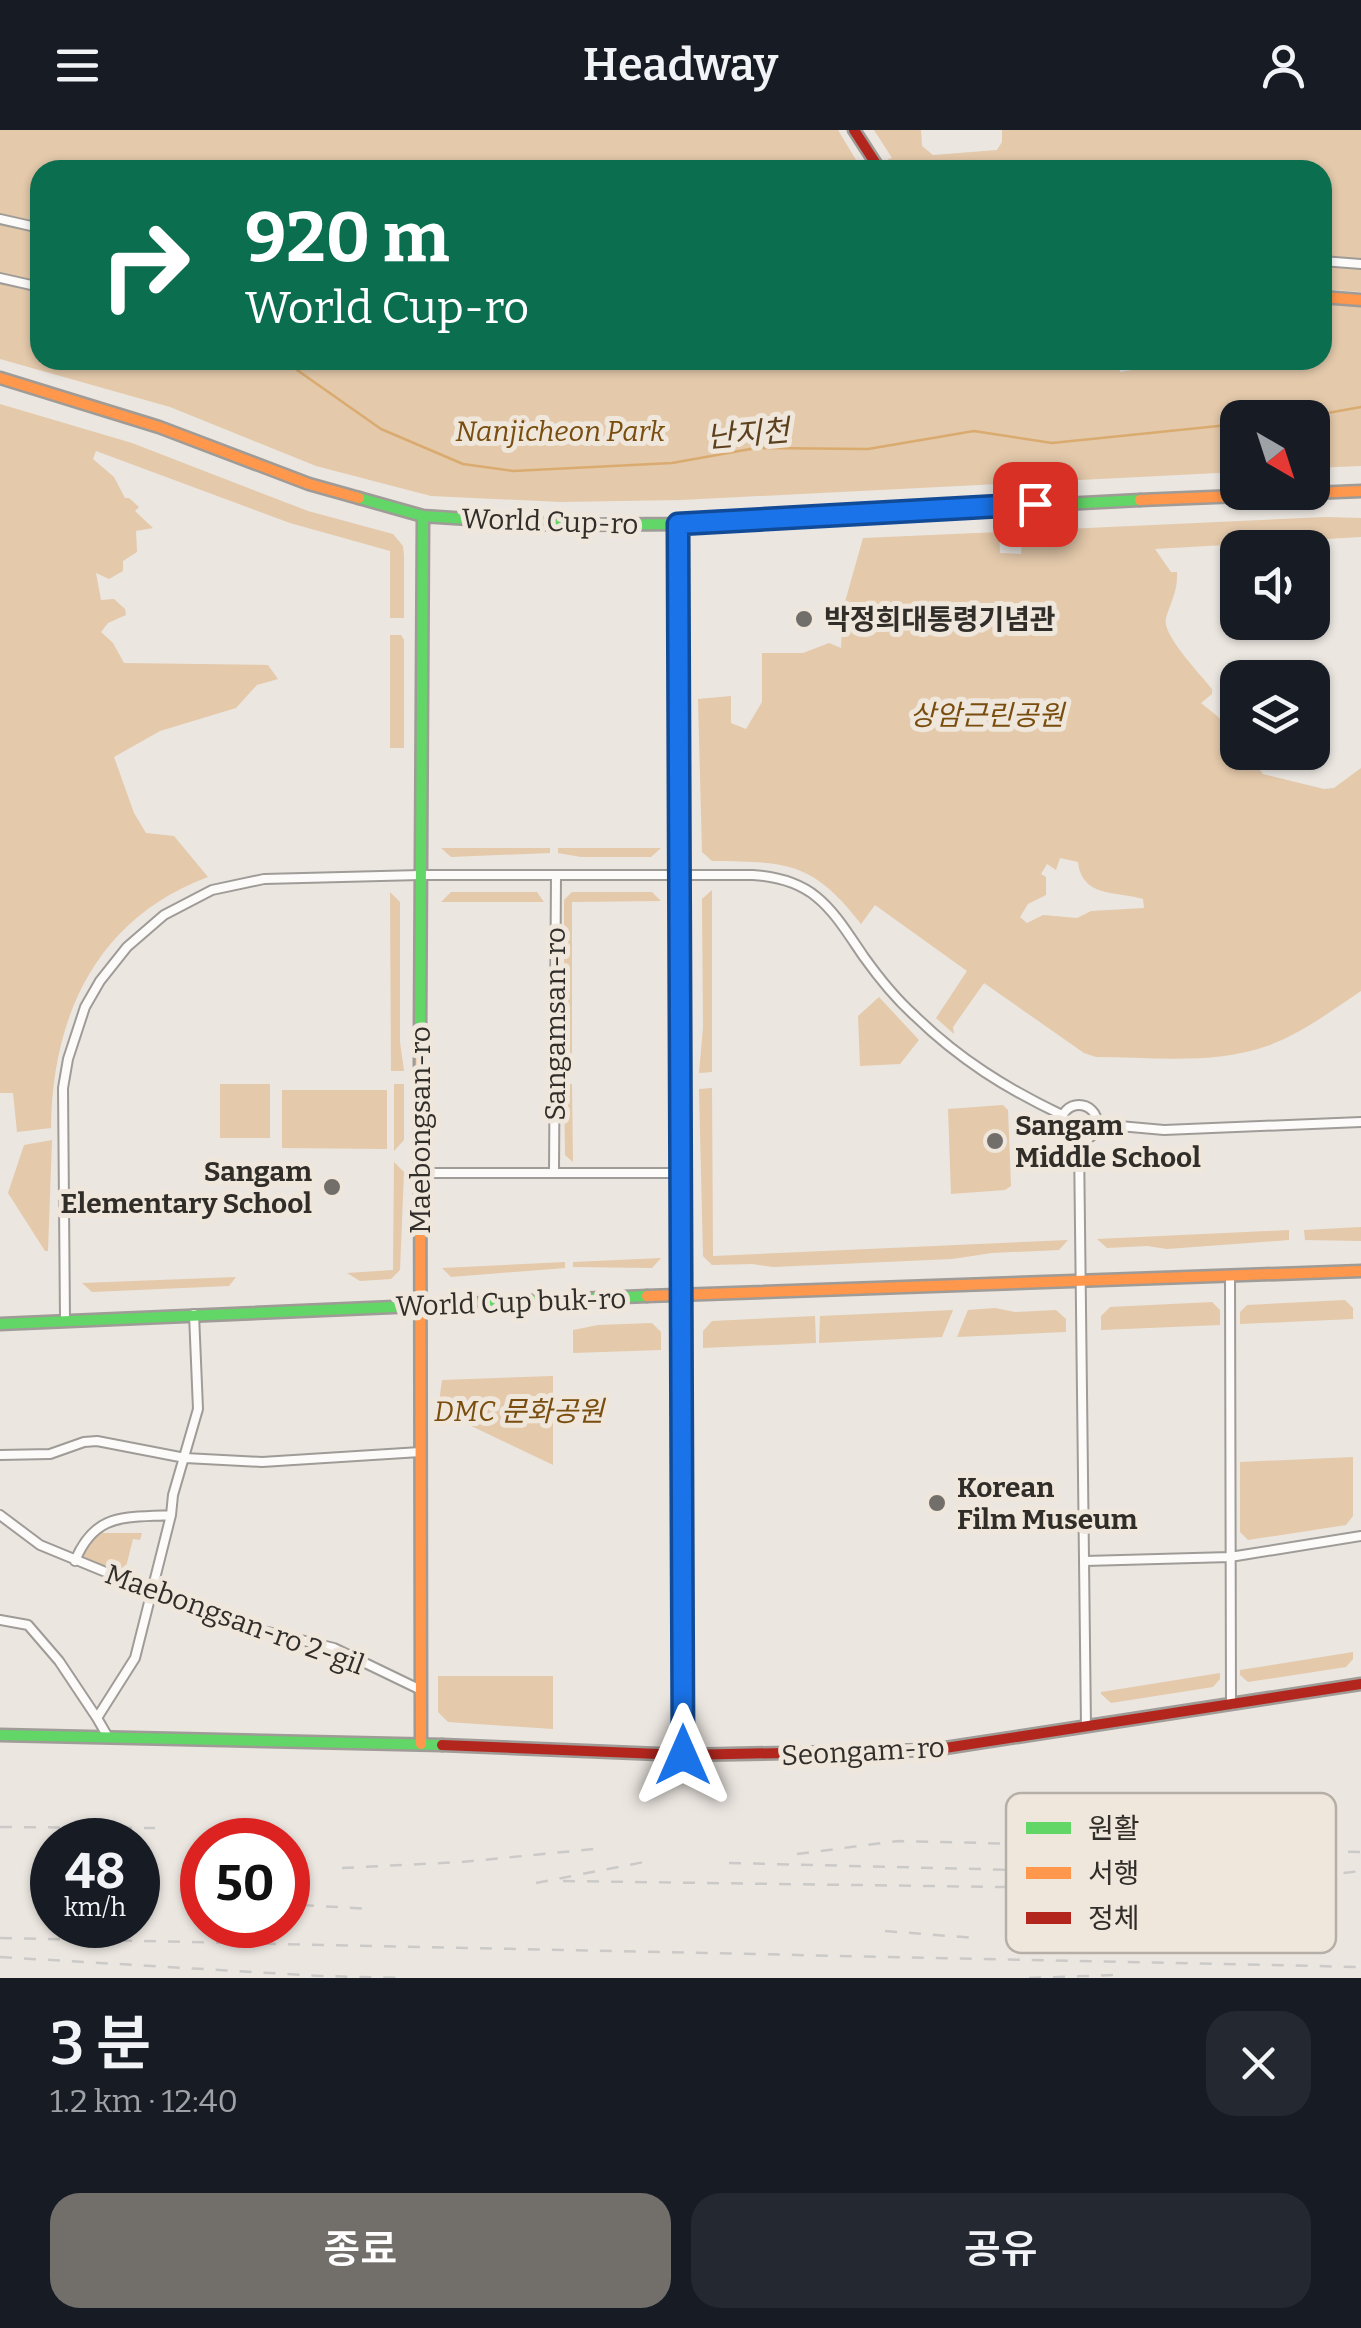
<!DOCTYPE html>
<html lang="ko">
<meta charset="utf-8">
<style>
:root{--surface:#171b24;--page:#242831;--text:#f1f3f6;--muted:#9ea1a6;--accent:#726e6a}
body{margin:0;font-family:Bitter,"Noto Sans KR",serif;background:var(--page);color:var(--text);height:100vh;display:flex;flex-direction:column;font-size:38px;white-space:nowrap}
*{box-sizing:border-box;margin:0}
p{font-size:32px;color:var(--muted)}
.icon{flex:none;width:55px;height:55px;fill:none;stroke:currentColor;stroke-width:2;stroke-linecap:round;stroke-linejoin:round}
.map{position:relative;height:1848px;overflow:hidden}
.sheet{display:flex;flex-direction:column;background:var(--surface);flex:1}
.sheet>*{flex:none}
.hud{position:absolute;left:30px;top:30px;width:1302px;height:210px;border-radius:30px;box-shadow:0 2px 8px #0004;background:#0b6e4f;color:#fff;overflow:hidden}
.needle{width:65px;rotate:141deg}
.fabs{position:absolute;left:1220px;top:270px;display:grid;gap:20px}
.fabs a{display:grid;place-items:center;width:110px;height:110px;border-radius:20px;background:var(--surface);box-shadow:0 2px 8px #0004;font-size:50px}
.speed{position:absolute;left:30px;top:1688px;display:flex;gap:20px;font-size:50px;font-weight:700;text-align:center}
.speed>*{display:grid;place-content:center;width:130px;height:130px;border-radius:50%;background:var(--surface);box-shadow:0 2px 8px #0004;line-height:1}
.speed small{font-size:25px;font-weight:400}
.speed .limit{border:15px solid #d22;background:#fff;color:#111}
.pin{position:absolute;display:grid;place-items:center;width:85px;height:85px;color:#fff;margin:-42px;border-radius:20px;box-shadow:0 5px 15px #0006}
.me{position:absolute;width:110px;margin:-55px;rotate:0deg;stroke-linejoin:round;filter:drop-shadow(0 0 8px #0008)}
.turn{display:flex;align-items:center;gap:35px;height:210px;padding:0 50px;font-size:45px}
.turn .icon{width:130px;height:130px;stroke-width:2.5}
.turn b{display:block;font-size:70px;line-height:85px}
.round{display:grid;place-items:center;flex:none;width:105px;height:105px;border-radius:30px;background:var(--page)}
.head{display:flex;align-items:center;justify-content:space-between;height:170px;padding:0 50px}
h1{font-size:60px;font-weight:600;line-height:75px}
.action{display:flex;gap:20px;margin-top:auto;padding:20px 50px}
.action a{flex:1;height:115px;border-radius:30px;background:var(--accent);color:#fff;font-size:40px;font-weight:600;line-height:115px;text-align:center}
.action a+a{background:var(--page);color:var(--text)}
header{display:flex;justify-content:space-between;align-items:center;height:130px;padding:0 50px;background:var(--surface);font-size:45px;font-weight:600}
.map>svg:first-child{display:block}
</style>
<header><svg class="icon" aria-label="menu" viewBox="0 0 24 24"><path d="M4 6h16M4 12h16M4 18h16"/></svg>Headway<svg class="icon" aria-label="person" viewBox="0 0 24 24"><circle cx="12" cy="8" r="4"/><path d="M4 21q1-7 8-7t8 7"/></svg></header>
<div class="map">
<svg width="1361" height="1848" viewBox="0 0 1361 1848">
<rect width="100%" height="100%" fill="#ebe6e0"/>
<path fill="#e4c9ab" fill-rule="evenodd" d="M0,0H838L862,40H40V230H1118L1120,242L1191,230H1322L1323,171L1361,175V336L1313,338L1312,288H1238L1237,342L681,370L561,372L431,366L316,336L170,277L0,229Z
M874,0H921L922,16L933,25L997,20L1002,12V0H1361V162L1323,159L1322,40H895L888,29L892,28Z
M0,274L132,313L308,381L393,404L403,416L404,426V488H390V421L290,393L96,321L93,329L114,347L125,368H129L139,377L135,381L153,398L136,401L137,422L123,431V441L109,449L96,443L101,470L114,469L125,479L126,485L108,493L101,502L113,513L124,533L268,535L278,549L257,555L236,578L160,601L114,627L134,683L146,703L174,706L208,747C97,788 52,886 51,998L17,1002L13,963H0Z
M1325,387L1361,388V407L1155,419L1171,442H1177C1178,461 1171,471 1166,488C1161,504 1201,545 1212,559V564L1201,573C1217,586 1238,600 1238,622L1246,623L1263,644L1324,659L1334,658L1361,638V861C1331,881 1301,904 1267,916C1214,935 1152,927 1096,927L1084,923L984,853L953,897L954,904L936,888L967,841L875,775L861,794C812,731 787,732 712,731L702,722L698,569L731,566V593L746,599L762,572V523H803L829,513L841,518L843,479L863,408L999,402L1000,423L1021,424L1023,401ZM1060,728L1078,732C1082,768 1117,761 1143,769L1144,778L1091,781L1077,788L1043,785L1027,793L1020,787L1028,774L1046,765V747L1041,744L1047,734L1056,740Z
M390,505H401L404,510V618H390Z
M441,718H550V723L451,727Z
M558,718H661L651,727H581L558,723Z
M712,760V942L699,943L703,898L702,769Z
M390,762L400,772V912L404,941H391Z
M451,762H537L544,772H441Z
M572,762H652L661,771L572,772V941H564V770Z
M879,867L919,910L900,934L860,936L858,886Z
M220,954H270V1008H220Z
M394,954H404V1010L394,1021Z
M564,954H572L573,1032L565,1025Z
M712,958L713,1126L1068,1110L1059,1120L992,1123L952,1129L773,1137L752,1134L712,1135L703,1126L699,959Z
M282,960H387V1019L282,1018Z
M1003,975L1008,980L1011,1056L1005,1060L951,1064L948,979Z
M52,1010L48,1121H45L8,1063L24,1015Z
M394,1032L404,1042L400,1140L391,1149L360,1151L347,1143L393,1140Z
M1361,1097V1111L1305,1110L1304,1100Z
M1289,1100V1110L1167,1119L1147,1116L1107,1118L1097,1109Z
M661,1128L652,1138L573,1137V1132Z
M565,1132V1138L451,1147L442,1138Z
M236,1147L229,1156L92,1162L82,1153Z
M1345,1170L1353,1178V1189L1240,1194V1182L1247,1175Z
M1212,1172L1220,1180V1195L1101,1200V1186L1110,1177Z
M995,1178L1015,1182L1056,1180L1066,1189V1202L957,1207L968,1180Z
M953,1180L942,1207L819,1213L820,1186Z
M815,1186L816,1213L703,1218V1201L712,1191Z
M652,1193L661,1202V1220L573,1223V1200L598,1195Z
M553,1246V1335L438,1280L442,1250Z
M1353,1327V1386L1346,1395L1248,1410L1240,1402V1332Z
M100,1400L104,1403H142L140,1410L133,1409L124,1445L82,1429L85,1413Z
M1353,1522V1529L1346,1537L1248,1552L1240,1545V1540Z
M1220,1543V1549L1213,1557L1111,1573L1101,1564V1562Z
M438,1546H553V1599L448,1592L438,1582Z"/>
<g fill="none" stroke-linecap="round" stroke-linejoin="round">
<path stroke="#daab6f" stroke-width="2.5" d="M297,240L381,299L463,334L513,341L672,333L756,318L868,319L974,301L1052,313L1238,294
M1300,288L1361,277"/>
<defs>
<path id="street" d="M0,89L40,98
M1322,131L1361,134
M0,148L40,157
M1061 993a18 18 0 1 1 36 0a18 18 0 1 1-36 0Z
M1097,994L1164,1000L1361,992
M1079,1012L1086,1597
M554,1042L556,745
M419,1043H680
M1230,1146L1231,1575
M65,1191L63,958L68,929L85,877L100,851L127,817L164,785L212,760L264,749L420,745H753C816,749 832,780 864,827C879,848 896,869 915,886C959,929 1007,959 1062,985
M0,1325L50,1324L84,1312L97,1311L185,1328L262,1332L420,1322
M0,1385L40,1415L142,1457L151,1465L235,1494L334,1518L421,1560
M75,1431C95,1382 125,1388 171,1385
M1085,1431L1230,1427L1361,1406
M0,1490L28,1495L59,1531L97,1588
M108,1607L97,1588L135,1528L171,1385L173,1365L198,1279L194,1184"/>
<path id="fast" d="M359,368L423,386L559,395L678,394L1140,370
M420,904L423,386
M0,1194L647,1166
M0,1605L442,1615"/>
<path id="slow" d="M1322,167L1361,170
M0,248L159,297L309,354L359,368
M1140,370L1361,361
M678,394L680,978
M420,904L421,1614
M647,1166L1361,1141"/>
<path id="jam" d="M854,0L880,40
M680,978L683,1625
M442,1615L683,1625L932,1620L1361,1554"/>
</defs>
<use href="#street" stroke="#9f9b97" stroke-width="12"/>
<use href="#fast" stroke="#9f9b97" stroke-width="15"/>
<use href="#slow" stroke="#9f9b97" stroke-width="15"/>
<use href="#jam" stroke="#9f9b97" stroke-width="15"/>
<use href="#street" stroke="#fcfbfa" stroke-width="8"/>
<use href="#fast" stroke="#63d668" stroke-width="10"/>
<use href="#slow" stroke="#ff974d" stroke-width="10"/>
<use href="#jam" stroke="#b3261e" stroke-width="10"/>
<path stroke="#cbcac8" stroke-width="2.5" stroke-dasharray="12 12" stroke-linecap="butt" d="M0,1697L155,1698
M797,1724L898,1711L1361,1722
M1248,1732L1322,1738
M729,1733L1266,1746
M342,1738L462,1732L604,1718
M563,1751L1291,1761
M1272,1751L1361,1741
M536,1753L644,1732
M302,1775L371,1779
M885,1801L975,1808
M0,1808L1361,1837
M0,1827L320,1846L403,1848
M1029,1848L1114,1845"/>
</g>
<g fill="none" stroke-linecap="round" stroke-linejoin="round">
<defs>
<path id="route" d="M683,1625L678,394L1035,374"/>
</defs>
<use href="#route" stroke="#114b97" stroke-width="25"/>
<use href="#route" stroke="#1a73e8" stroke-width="18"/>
</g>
<g fill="#726e6a" stroke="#efe6dc" stroke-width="4">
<circle cx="804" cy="489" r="10"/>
<circle cx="995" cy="1011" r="10"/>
<circle cx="332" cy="1057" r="10"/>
<circle cx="937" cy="1373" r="10"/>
</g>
<g text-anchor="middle" stroke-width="10" stroke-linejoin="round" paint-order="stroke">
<g font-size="28" font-style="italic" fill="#794d0e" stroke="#efe6dc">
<text x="560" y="311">Nanjicheon Park</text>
<text x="987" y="595">상암근린공원</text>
<text x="519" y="1291">DMC 문화공원</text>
</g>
<g font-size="28" fill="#312e2a" stroke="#efe6dc">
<text transform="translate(550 391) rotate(2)" y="10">World Cup-ro</text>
<text transform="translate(555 894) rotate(-90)" y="10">Sangamsan-ro</text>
<text transform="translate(420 1000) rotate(-90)" y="10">Maebongsan-ro</text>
<text transform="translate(511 1172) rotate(-2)" y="10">World Cup buk-ro</text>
<text transform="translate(235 1489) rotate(20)" y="10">Maebongsan-ro 2-gil</text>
<text transform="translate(863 1621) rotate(-3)" y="10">Seongam-ro</text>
</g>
<g font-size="28" font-weight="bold" fill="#312e2a" stroke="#efe6dc" text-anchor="start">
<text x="824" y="499">박정희대통령기념관</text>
<text x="1015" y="1005">Sangam<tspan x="1015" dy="32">Middle School</tspan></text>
<text x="312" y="1051" text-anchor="end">Sangam<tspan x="312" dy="32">Elementary School</tspan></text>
<text x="957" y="1367">Korean<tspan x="957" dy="32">Film Museum</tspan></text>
</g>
<g font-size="30" font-style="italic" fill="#5c401e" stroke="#efe6dc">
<text transform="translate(748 304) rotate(-5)" y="10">난지천</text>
</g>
</g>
<rect x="1006" y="1663" width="330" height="160" rx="15" fill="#efe6dc" stroke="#b6afa7" stroke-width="2.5"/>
<rect x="1026" y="1692" width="45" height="12" fill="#63d668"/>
<rect x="1026" y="1737" width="45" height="12" fill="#ff974d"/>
<rect x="1026" y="1782" width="45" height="12" fill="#b3261e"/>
<g font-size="28" fill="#312e2a">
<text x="1088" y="1708">원활</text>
<text x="1088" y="1753">서행</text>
<text x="1088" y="1798">정체</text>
</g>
</svg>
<div class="fabs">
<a><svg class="needle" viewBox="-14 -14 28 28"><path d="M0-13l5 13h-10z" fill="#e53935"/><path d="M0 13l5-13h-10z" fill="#9ea1a6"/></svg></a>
<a><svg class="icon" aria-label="sound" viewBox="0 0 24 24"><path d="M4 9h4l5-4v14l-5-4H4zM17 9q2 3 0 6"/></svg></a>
<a><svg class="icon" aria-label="layers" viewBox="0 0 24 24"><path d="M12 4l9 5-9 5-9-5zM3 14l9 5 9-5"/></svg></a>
</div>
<div class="speed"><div>48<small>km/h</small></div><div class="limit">50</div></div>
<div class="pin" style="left:1035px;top:374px;background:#d93025"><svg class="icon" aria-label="arrive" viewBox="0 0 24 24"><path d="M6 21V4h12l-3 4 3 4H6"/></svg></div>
<svg class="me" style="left:683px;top:1625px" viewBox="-20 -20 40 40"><path d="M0-17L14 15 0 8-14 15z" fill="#1a73e8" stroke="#fff" stroke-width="4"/></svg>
<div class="hud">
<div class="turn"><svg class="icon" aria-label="right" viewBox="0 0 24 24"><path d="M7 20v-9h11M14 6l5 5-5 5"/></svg><div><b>920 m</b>World Cup-ro</div></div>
</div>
</div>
<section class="sheet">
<div class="head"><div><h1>3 분</h1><p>1.2 km · 12:40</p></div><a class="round"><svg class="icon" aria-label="close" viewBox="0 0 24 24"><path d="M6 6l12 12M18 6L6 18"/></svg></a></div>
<div class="action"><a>종료</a><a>공유</a></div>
</section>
